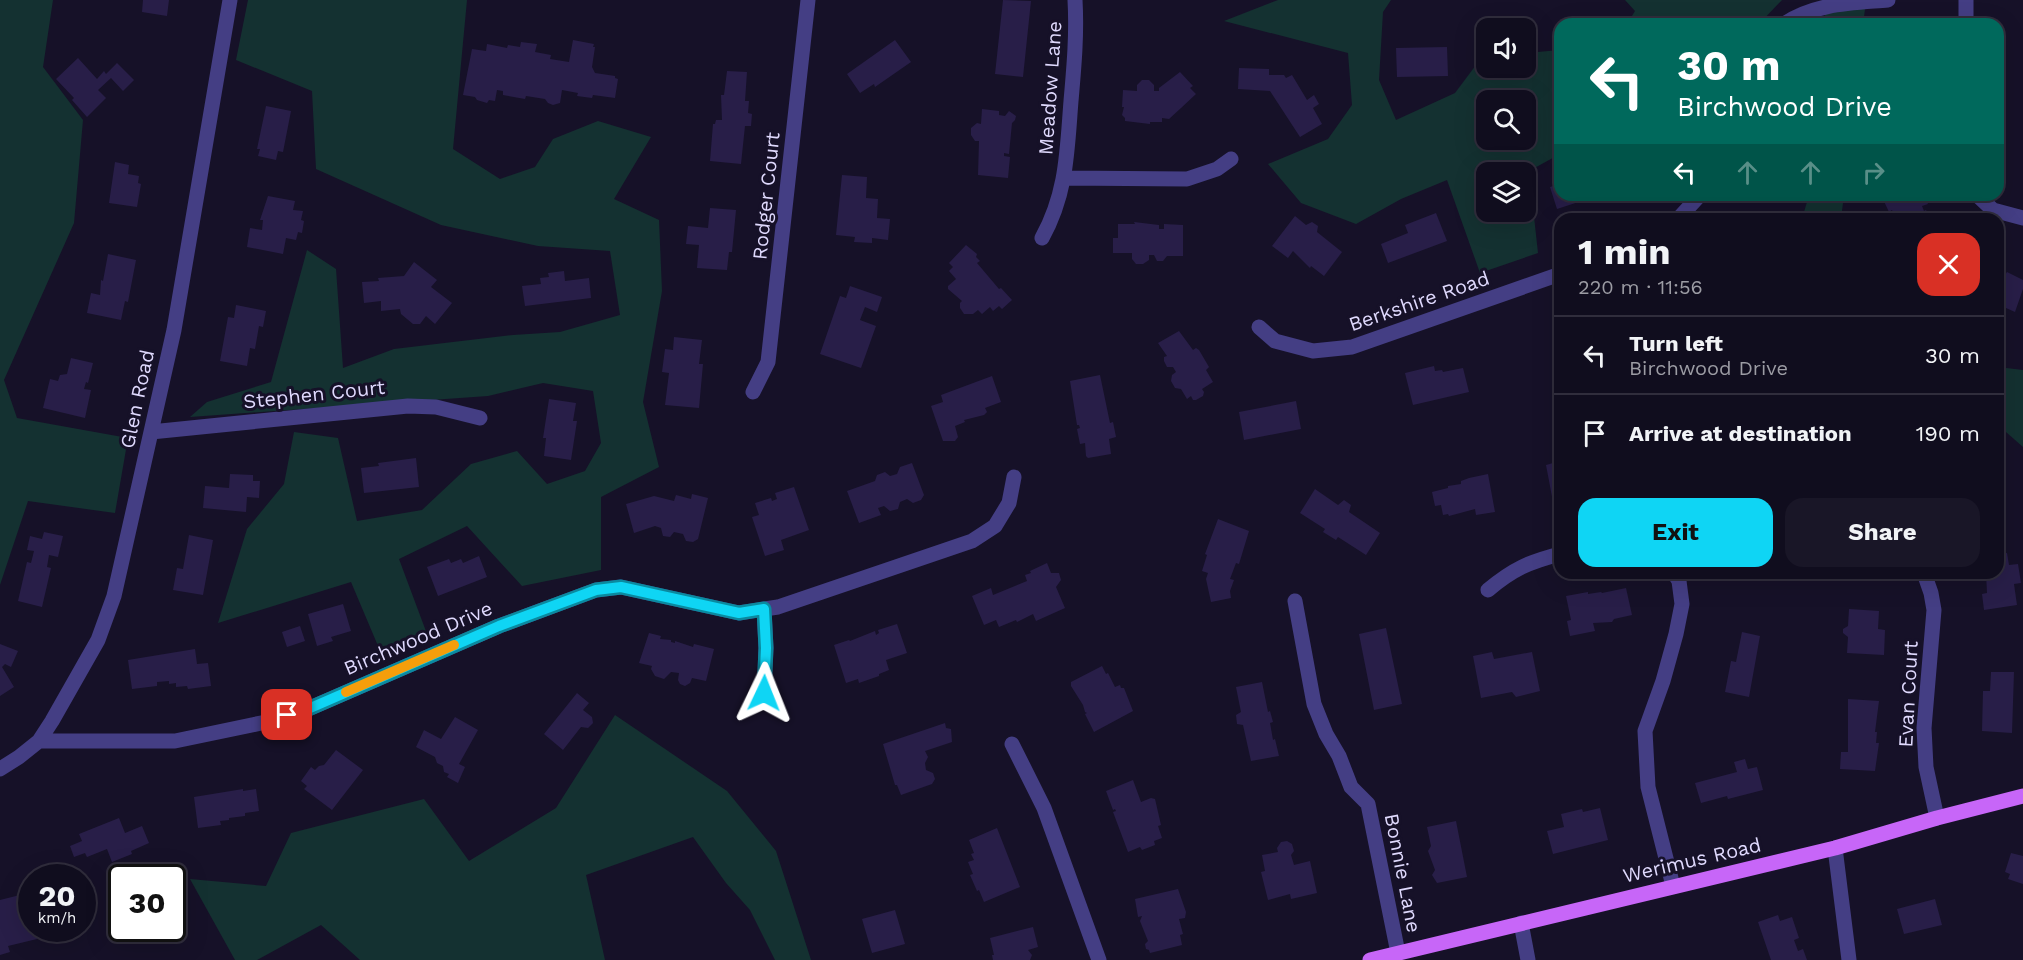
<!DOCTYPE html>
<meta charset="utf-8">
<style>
:root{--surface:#100d1e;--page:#191627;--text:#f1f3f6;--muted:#9c9ca4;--line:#302d3c;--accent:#0fd5f4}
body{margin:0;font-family:"Work Sans",sans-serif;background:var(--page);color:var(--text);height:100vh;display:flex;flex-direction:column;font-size:22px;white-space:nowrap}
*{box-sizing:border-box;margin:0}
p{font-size:20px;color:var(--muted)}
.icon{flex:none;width:33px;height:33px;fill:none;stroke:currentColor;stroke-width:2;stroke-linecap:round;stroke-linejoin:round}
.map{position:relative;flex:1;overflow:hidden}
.panel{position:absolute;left:1554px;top:213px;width:450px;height:366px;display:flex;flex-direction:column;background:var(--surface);border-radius:18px;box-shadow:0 6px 24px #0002,0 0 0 2px var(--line)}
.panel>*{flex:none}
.guide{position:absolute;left:1554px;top:18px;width:450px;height:183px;border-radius:18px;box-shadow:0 6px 24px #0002,0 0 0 2px var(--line);background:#00695c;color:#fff;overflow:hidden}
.controls{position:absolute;left:1476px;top:18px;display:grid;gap:12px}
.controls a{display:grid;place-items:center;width:60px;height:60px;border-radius:12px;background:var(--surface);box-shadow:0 6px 24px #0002,0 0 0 2px var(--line);font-size:30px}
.speed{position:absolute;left:18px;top:864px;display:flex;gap:12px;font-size:30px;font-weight:700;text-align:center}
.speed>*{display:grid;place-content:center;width:78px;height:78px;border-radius:50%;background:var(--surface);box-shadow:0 6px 24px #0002,0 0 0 2px var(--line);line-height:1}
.speed small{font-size:15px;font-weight:400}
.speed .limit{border:3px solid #111;border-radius:9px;background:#fff;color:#111}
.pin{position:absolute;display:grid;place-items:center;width:51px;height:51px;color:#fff;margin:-26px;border-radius:12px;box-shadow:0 3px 9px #0006}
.me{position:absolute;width:66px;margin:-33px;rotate:2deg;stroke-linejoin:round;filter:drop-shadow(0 0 4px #0008)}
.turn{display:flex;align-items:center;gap:21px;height:126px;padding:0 24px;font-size:27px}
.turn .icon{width:78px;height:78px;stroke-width:2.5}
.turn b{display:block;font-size:42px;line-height:51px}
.lanes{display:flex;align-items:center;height:57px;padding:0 24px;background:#0003;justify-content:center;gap:30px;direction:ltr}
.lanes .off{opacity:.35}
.round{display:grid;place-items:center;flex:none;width:63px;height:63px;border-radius:18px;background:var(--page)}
.summary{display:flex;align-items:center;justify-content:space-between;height:102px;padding:0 24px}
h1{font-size:36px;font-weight:700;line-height:45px}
.cta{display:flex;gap:12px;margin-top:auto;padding:12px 24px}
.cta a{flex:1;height:69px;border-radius:18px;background:var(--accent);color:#111;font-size:24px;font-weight:700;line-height:69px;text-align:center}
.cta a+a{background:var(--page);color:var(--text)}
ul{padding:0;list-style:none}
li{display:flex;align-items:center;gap:18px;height:78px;padding:0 24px;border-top:2px solid var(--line)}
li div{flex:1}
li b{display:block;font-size:22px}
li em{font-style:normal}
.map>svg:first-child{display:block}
</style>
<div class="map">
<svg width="2023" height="960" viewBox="0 0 2023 960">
<rect width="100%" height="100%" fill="#161128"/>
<path fill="#143131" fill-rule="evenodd" d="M0,0H53L43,67L83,120L74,223L4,380L17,418L128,438L115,513L28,501L0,585Z
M248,0H467L453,149L500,179L535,167L553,139L598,121L651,137L614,199L659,220L662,291L643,402L659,467L601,497V570L522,586L467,526L399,559L427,634L381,653L351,582L218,623L247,529L284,484L294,432L338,438L357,521L422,510L471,464L517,451L547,484L585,471L601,443L593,391L543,383L488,396L190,417L207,402L271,382L307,250L336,269L343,368L394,349L513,335L560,332L620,315L610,251L538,246L441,225L316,169L312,91L236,60Z
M1278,0H1391L1383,12L1379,80L1396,120L1455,93L1482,57H1486V68H1526V53L1560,50V154L1529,171L1538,253L1480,273L1447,180L1401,199L1356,224L1301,203L1268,164L1328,139L1352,105L1348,53L1224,21ZM1526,100V140H1486V100ZM1526,172V212H1486V172Z
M1625,0H1782L1759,24H1627L1635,11Z
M1866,2L1863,24H1825V7Z
M1809,195H1844L1841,219H1802Z
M1998,367L2023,370V447L1998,425Z
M615,715L727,791L776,851L811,960H775L750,910L726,883L693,837L586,875L605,960H360L321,925L257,960H235L190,879L266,886L291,833L424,799L469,861L556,808Z"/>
<path fill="#281e48" d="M143,0H169L167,16L142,12Z
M1003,0L1031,1L1023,77L995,74Z
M573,40L594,44L593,47H595L592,67L595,73L615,76V78L618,79L615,98L593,95L592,98L577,96L578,93L562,90L560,103L553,105L548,103L545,99L526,96L525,99L503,95V91L497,90L495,101L489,100L487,103L477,100L475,97L463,95L472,49L486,51L487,44L507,48L508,45L520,47L521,42L537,44L535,52L551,55L550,59L569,62Z
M895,40L911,62L875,87L874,84L860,93L847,74Z
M1447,47L1448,76L1397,77L1396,48Z
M78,58L97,79L104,71L106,74L117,63L134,80L123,91L111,78L98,90L106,98L87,117L72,100L74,98L56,79Z
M1239,68L1269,69V75H1284L1286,78L1292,75L1307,100L1314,95L1319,104L1313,108L1322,124L1300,137L1270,91L1238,89Z
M727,71L747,72L745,101H749L748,113L752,114L751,126H745L741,164L710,161L713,124H715L716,120H722L721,95H724Z
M1180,72L1193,86L1190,88L1196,94L1181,108L1169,119L1162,118V122H1150V124L1125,121V118L1122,115L1124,107H1122L1123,90L1137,91V85L1142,80H1149L1154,85V91H1159V88Z
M266,106L291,111L283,152L278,151L276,160L258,156L260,149H257Z
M982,109L999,111V115L1005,116L1009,111L1016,116L1015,120L1012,123L1009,154L1004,153V156L1010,157L1008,178L978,175L979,141H975L971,135V128L977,123L981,124Z
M115,162L129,165L128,174L139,176L138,183L141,184L137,207L109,203Z
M842,175L867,177L866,198L878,199L877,218L890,219L888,240L872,238V243L854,242L855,237L836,235Z
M1560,184V195H1600L1557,209L1550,187Z
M1881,195H1924L1928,204L1922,206L1924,211L1926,210L1931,219H1896L1892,210L1889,212Z
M268,196L295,201L293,210L303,211L301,220L304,221L302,233L298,232L296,240L286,238L283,254L247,247L250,228L262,230L263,220H260Z
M710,208L736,210L732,252H729L727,270L697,268L699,245L686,244L688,226L708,228Z
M1436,213L1447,241L1388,263L1381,244L1408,233L1405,225Z
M1295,216L1306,225L1312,222L1318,226L1317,232L1342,252L1324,276L1311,266L1310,268L1293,251L1288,258L1272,246Z
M1134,222L1159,225V229H1164V224L1183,225V256H1167L1163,261H1157L1154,255H1149V260L1143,264H1136L1132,259V253H1113V238H1118V224H1135Z
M966,245L977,254L976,257L980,261L977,263L999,289L1001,288L1012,300L1002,309L999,306L993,311L990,307L982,314L978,310L973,314H964L960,308V303L962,301L948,289V286L956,279L949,271L953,267L949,263Z
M108,254L136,260L128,302L125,301L121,320L87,313L91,293L100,295L101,280L103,281Z
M414,262L437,280L431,287L452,303L435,324L426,316L420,324H413L401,314L400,309L381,311V301L364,303L362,282L379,281L378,278L404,276Z
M564,271L565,281L589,278L591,298L525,306L522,286L541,284L540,278L549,277L548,273Z
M1998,272L2005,275L2007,272L2023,280V289L2015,312L2006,308L2005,312L1998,310Z
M850,286L882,297L877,312L865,307L860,320L876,326L861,368L820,354L840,296L846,298Z
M236,305L266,311L263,327L259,326L255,349L250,348L247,366L220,361L228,317L234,318Z
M1179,331L1193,350L1196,348L1199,350L1209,367L1206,370L1213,382L1202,389L1204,392L1203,396L1196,400H1193L1191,396L1187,399L1181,389L1175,388L1171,381L1172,375L1176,372L1173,367H1167L1164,361V357L1167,356L1158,343Z
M674,337L702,340L699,364H703L699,408L665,405L669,373L662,372L665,349L673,350Z
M71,358L93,363L88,383L86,382L84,389L91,390L85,418L43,408L50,379L58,381L60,375L67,374Z
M1434,366L1435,371L1442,370L1443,372L1463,368L1469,392L1413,405L1405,373Z
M1100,375L1110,423L1113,422L1116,437L1109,439L1111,454L1088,458L1086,456L1085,443L1080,444L1077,429L1080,428L1079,425H1077L1070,381Z
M992,376L1001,402L985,408L987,412L984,415L964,420L965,422L955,426L958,437L955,441H943L931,406L943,402L941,395Z
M549,399L576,403L573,421H577L571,460L544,456L546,438H543Z
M1296,401L1301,429L1244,440L1239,412Z
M416,458L419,487L364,493L361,468L379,466L378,463Z
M1560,461V501L1553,502L1546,465Z
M912,463L924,495L921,500L913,503L907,499L900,502L898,509L890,511L884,506L878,508L881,515L859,523L847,491L875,481L877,475L885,472L890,476L897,474L900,467Z
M230,474L253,475V481H260L259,498L247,497L246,512L203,508L205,486L229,488Z
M1488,474L1495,512L1476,515L1475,509L1449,516L1448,514L1443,515L1441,505L1435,506L1432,492L1448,488V486L1461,484V481L1469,478Z
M794,487L809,530L781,540L784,550L765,556L752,517L759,515L755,503L771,498L772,501L777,499L775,493Z
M1315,489L1338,505L1344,500L1351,505L1349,512L1380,533L1366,555L1338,537L1336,540L1323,532L1325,529L1300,513Z
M692,494L708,498L698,539L693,542L686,541L683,534L674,532L670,537L663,536L661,528L655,526L634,533L626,504L654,496L674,501L676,495L691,499Z
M1218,519L1249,531L1239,564L1236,563L1230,579L1234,580L1230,591L1231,598L1211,602L1206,579L1208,573L1202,571L1207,555L1205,554Z
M44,532L63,536L58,557L49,555L47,567L51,568L42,607L18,601L27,562L31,563L34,551L27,550L30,536L42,539Z
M189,535L213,540L203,595L173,590L177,568L183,569Z
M2007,553L2009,565L2018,564L2021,583L2014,584L2017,605L1984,610L1982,594L1987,593L1986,573H1998V554Z
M479,556L487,577L438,596L427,567L449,559L451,563L461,559L463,563Z
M1047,563L1051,573H1059L1061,580L1056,587L1065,608L1036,621L1033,614L1017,622L1016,620L999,627L996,620L984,625L972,596L991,588L993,595L1027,581L1025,575L1031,573L1030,571Z
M1626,588L1632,615L1614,619L1612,622L1593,623L1595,631L1570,636L1567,621L1571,620L1566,596L1588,592V594L1601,592L1602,593Z
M343,604L351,631L331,637L333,641L317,646L308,614Z
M1849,609L1879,611L1878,629L1885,630L1884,655L1847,653L1848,637L1843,633V629L1848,626Z
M897,624L907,653L886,660L889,670L879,674V676L859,683L858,679L846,683L834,645L849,640L850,641L875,631L876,635L879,633L878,630Z
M300,626L305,641L287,647L282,632Z
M1386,628L1402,704L1374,710L1359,634Z
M1742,632L1760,636L1749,697L1725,692L1731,661L1736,662Z
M649,633L661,636L660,639L671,640V642L675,643V641L693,647L694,644L714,649L706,681L692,678L690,683L685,686L680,684L678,680L679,673L671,672L664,679L655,676L651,669L652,666L639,663Z
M0,644L18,651L11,667L5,664L2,667L14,687L0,696Z
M195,649L197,664L208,663L211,686L188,689L187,686L176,687V683L169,684V681L157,682V686L132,689L128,660Z
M1492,652L1494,659L1532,652L1540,691L1516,697L1512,692L1481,698L1473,656Z
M1102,666L1106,674L1108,673L1115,687L1120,685L1121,688H1124L1133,711L1094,732L1085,714L1087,713L1085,712L1083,705L1071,686V682Z
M1991,672H2014L2012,733L1982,731L1983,691H1990Z
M1262,682L1268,712L1270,711L1273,722L1270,723L1273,740L1275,739L1279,756L1251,761L1243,725L1237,724L1236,715L1241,712L1236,687Z
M577,693L589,703L583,710L592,717L593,723L588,728L581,727L563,750L544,734Z
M1848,699L1879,701L1875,732H1877L1876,743H1879L1875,771L1840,769L1841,752H1848Z
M455,717L478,730L459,764L465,767L458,783L447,777L449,774L444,772L443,766L437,763L435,757L416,747L424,730L441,739Z
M945,723L946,728L951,729L952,742L925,751L928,757L925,763L926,770L933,773L935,779L932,784L901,795L897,785H895L883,744Z
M336,750L363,770L332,810L304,789L307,786L301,781L311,767L315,770L319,766L324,765Z
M1745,759L1748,769L1757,767L1763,790L1728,799L1727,796L1701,803L1695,783L1737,772L1734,762Z
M1133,780L1141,802L1151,798L1155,799L1161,825L1158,826L1162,838L1154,841L1155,845L1142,850L1140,847L1128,852L1113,812L1116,811L1115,809L1113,810L1106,791Z
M243,789V791L256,789L259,811L245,813V816L229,818V820L220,821L221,825L198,828L194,797Z
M1600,808L1608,840L1553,854L1547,831L1564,827L1561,814L1582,809L1583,812Z
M119,818L125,833L142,826L149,843L131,851L132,854L112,862L107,849L87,857L85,853L74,857L70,846L82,841L79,834Z
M1456,821L1467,877L1437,883L1432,875L1435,870L1428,851L1431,846L1427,827Z
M997,828L1020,887L984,902L979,890L977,891L970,875L973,874L968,862L974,860L971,854L974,853L969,840Z
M1287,841L1292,844L1294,851L1291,855L1294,865L1310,861L1317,893L1291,899L1290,894L1268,900L1261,872L1265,871L1262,855L1278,852L1277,848L1281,842Z
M2011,853L2023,856V884L2008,879L2010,874L2005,872Z
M1178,889L1186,912L1185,918L1179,919L1183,934L1180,935L1182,945L1150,953L1149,950L1146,949L1145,944L1148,941L1140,921L1142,916L1138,917L1135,899Z
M20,895L21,897L30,895L32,928H34L37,939L8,946L10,952L0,955V900Z
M1935,899L1942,925L1904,934L1897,909Z
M895,910L905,944L872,953L862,919Z
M1778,915L1780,921L1792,917L1799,938L1794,940L1798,951L1803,949L1807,960H1771L1758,922Z
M1033,927L1038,947L1028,950L1032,955L1030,960H993L992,955H994L990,938Z"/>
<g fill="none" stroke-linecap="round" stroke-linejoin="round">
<path stroke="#443e84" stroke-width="15" d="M1784,24C1815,3 1853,3 1888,0
M1966,24V0
M1065,178L1187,179L1217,169L1231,159
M1977,195L1993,210L2023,218
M1678,219L1700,195
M1042,238C1067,193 1067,151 1071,101C1074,67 1077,34 1075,0
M1259,327L1275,341L1313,351L1352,347L1560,274
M753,392L768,362L808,0
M151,432L408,406L436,407L480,418
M1924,573L1931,593L1934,610L1924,728L1926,767L1937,818
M1488,590C1513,569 1529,562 1560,554
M1295,601L1314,704L1326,734L1339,756L1351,787L1368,804L1398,953
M764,609L766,648L764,693
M39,741H175L266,722L308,709L499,626L596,590L621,587L739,613L778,607L972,541L995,526L1009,503L1014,477
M1012,744L1044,808L1099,960
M0,769L19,757L39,741L52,721L98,640L114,596L174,330L230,0
M1835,848L1849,960
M1673,886L1648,787L1645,731L1663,681L1676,634L1682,604L1679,581L1674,573
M1521,923L1528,960"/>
<path stroke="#c766f8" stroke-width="15" d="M1370,960L1835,848L1937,818L2023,796"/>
</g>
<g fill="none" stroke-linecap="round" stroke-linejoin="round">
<defs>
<path id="route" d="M287,715L308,709L499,626L596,590L621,587L739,613L764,609L766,648L764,693"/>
</defs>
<use href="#route" stroke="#0a8a9f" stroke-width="15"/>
<use href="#route" stroke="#0fd5f4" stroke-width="10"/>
<path stroke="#f59e0b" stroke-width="10" d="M346,692L454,645"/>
</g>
<g text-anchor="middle" stroke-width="6" stroke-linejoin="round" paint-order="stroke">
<g font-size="20" fill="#dfd9fd" stroke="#161128">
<text transform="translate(1050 88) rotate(-86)" y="7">Meadow Lane</text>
<text transform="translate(766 196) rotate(-84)" y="7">Rodger Court</text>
<text transform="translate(1419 301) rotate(-19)" y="7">Berkshire Road</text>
<text transform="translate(314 394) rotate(-6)" y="7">Stephen Court</text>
<text transform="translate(137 399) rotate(-78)" y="7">Glen Road</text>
<text transform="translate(418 638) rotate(-23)" y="7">Birchwood Drive</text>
<text transform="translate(1908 694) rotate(-87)" y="7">Evan Court</text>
<text transform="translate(1692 860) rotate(-13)" y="7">Werimus Road</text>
<text transform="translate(1403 873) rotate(79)" y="7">Bonnie Lane</text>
</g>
</g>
</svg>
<div class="controls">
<a><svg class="icon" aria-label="sound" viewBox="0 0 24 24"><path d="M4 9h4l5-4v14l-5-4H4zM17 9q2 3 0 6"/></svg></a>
<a><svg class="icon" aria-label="search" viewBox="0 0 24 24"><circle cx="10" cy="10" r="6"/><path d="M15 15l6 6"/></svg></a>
<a><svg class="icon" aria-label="layers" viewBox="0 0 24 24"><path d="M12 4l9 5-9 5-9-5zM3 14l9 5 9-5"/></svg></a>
</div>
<div class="speed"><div>20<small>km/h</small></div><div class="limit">30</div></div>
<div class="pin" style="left:287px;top:715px;background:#d93025"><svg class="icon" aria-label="arrive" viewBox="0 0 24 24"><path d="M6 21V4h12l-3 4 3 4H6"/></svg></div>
<svg class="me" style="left:764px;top:693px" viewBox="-20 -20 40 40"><path d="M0-17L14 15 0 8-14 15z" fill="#0fd5f4" stroke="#fff" stroke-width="4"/></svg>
<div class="guide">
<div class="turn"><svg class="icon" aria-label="left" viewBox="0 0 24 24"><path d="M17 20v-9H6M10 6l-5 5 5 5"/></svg><div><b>30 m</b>Birchwood Drive</div></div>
<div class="lanes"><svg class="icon" aria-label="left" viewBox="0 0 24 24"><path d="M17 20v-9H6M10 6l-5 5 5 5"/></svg><svg class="icon off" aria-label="ahead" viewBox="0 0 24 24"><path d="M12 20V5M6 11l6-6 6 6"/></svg><svg class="icon off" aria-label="ahead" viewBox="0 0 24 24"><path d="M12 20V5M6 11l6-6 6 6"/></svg><svg class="icon off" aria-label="right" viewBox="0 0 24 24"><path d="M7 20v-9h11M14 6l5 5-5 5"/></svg></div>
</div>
<section class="panel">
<div class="summary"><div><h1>1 min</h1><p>220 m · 11:56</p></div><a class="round" style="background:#d93025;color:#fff"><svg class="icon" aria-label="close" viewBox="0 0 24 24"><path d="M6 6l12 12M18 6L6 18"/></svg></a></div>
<ul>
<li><svg class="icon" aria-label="left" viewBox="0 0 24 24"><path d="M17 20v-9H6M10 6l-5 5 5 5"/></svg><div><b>Turn left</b><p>Birchwood Drive</p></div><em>30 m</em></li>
<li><svg class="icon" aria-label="arrive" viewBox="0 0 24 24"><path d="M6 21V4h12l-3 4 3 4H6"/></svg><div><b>Arrive at destination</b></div><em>190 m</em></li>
</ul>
<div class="cta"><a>Exit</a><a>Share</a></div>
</section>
</div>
